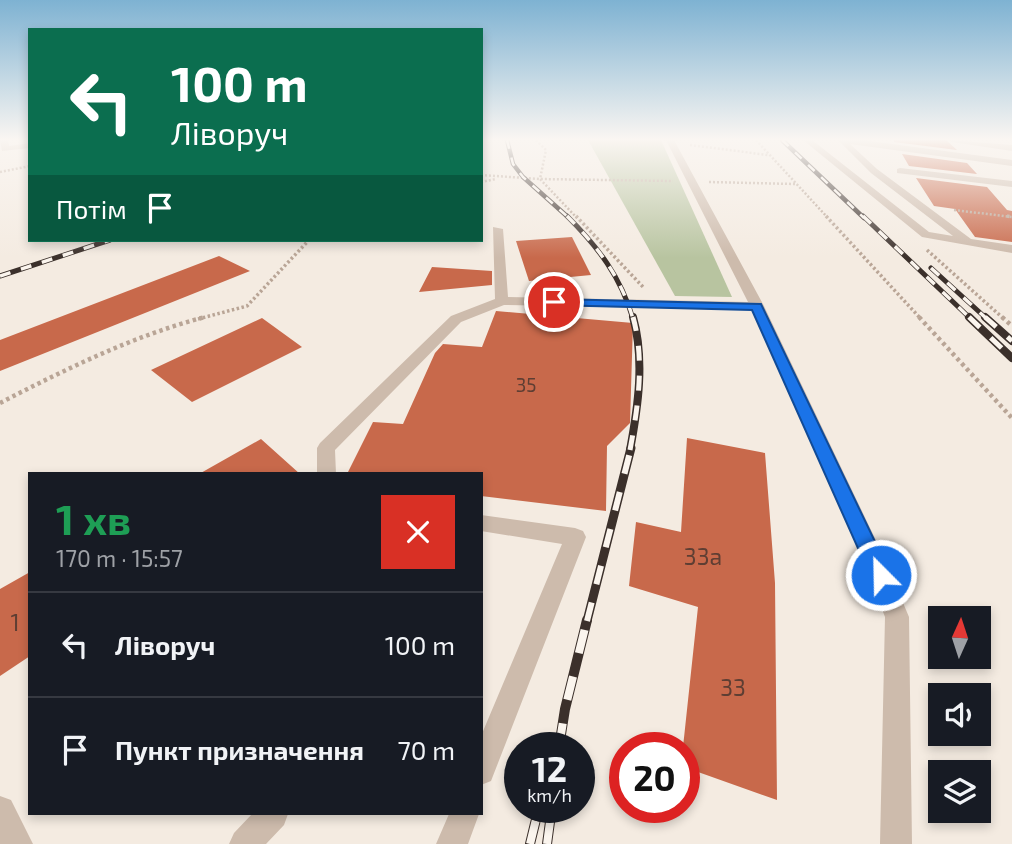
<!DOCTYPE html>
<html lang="uk">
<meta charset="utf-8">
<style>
:root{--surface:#171b24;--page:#20242c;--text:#f1f3f6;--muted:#9ea1a6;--line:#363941}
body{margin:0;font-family:"Exo 2",sans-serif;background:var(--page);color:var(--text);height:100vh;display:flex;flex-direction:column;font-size:26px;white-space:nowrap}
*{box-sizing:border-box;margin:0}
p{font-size:23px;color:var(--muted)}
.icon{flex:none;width:38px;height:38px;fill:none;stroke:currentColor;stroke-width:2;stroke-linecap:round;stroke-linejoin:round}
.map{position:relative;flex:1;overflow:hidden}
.panel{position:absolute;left:28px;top:472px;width:455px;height:343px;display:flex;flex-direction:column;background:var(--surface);border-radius:0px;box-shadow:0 4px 10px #0003}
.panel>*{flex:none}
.guide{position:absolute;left:28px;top:28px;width:455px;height:214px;border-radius:0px;box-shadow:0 4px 10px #0003;background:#0b6e4f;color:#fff;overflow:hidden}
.needle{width:46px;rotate:3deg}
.buttons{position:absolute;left:928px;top:606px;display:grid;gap:14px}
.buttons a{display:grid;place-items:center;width:63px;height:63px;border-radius:0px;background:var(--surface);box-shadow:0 4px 10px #0003;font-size:35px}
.speed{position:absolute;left:504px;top:732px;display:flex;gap:14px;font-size:35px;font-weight:700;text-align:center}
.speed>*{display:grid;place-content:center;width:91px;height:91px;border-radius:50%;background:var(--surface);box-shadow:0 4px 10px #0003;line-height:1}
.speed small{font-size:18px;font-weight:400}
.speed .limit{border:10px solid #d22;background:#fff;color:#111}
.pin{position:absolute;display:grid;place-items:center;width:60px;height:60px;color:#fff;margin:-30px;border:4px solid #fff;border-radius:50%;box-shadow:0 2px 7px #0007}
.me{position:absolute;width:77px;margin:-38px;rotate:337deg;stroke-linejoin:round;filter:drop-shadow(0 0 5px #0008)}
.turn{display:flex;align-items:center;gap:24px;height:147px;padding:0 28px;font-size:32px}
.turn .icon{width:91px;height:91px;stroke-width:2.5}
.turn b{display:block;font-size:49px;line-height:60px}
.then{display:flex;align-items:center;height:66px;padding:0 28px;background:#0003;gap:14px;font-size:26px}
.round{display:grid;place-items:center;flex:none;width:74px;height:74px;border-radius:0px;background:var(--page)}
.summary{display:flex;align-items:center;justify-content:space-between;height:119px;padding:0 28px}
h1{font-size:42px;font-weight:700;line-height:52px;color:#1e9e55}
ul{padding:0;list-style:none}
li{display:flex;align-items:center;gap:21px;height:105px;padding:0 28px;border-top:2px solid var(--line)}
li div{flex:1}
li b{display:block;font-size:26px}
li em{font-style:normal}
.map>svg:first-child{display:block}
</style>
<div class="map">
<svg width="1012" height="844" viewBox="0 0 1012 844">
<rect width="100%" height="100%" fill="#f4ebe1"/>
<path fill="#b8c4a0" d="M588,140H661L732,297L675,296Z"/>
<path fill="#c8694b" d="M894,140H946L957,150L894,142Z
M902,154L967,163L977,174L909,166Z
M916,178L987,187L1007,210L1012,211V242L975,237L955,209L934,206Z
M572,237L591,275L529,281L516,241Z
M219,256L250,271L0,371V340Z
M432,267L492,271V285L419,292Z
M496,311L633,323L630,423L607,446L606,511L481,496V474H347L373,422L403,424L435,353L443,344L482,347Z
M262,318L302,347L192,402L151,370Z
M687,438L765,453L775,583L777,800L684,767L683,747L698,607L629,586L636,522L681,532Z
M261,439L300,474H199Z
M30,572V656L0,676V589Z"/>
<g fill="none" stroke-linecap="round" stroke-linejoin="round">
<path stroke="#b9a596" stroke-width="2.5" stroke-dasharray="2 2" stroke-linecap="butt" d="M536,140L546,150L540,179L577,218
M756,140L828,218
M690,145L768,155
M0,172L30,166
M481,175L540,179L673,181
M481,182L496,179
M709,182L795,184
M954,210L1012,217"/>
<path stroke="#b9a596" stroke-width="3.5" stroke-dasharray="2.5 2.5" stroke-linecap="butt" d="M576,216L644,288
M826,216L921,319
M1007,216L1012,217
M927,250L1004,319
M198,319L247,306L309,240"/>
<path stroke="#b9a596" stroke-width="4.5" stroke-dasharray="3.5 3.5" stroke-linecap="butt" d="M919,317L1012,418
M1002,317L1012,326
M0,403C66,369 133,336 205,317"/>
<path fill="#cdbbac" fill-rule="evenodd" d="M0,140H8L9,146L30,143V148L2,151Z
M666,140H674L764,306L883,555L909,617L912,844H880L885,617L861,555L752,310L504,305L461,322L335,450L336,474H317V448L320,443L451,316L495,299L493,227L503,229L508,297L748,302Z
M803,140H812L929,232L953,236L871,173L838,140H862L1012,160V166L850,144L877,169L971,239L1012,245V253L922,237Z
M948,140L1012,145V151L952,142Z
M900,168L1012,181V187L897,173V169Z
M481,515L575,528L583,531L586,537L491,781L481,785V736L562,544L481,531Z
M0,796L11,800L33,844H0Z
M252,814H288L284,825L266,844H229L234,833Z
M449,814H479L468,844H436Z"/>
<defs>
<path id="rail-far4" d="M507,140L513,164L523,177L569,218
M782,140L864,218"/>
<path id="rail-far3" d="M567,216C598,247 621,277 633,319
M863,216L971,319
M931,268L987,319
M0,276L110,240"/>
<path id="rail-far2" d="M969,317L1012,358
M985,317L1012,341
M630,450C638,407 645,360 633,317"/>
<path id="rail-far1" d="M587,621L631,448"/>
<path id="rail" d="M559,747L565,709L587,620
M530,844L539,807
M547,844L552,807"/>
</defs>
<use href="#rail-far4" stroke="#3b302b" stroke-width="4.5"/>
<use href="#rail-far3" stroke="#3b302b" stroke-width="5"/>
<use href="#rail-far2" stroke="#3b302b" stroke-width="8"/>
<use href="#rail-far1" stroke="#3b302b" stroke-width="9"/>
<use href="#rail" stroke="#3b302b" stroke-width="10"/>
<use href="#rail-far4" stroke="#fbf5ee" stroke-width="2.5" stroke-dasharray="9" stroke-linecap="butt"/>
<use href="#rail-far3" stroke="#fbf5ee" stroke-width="3.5" stroke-dasharray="11" stroke-linecap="butt"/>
<use href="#rail-far2" stroke="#fbf5ee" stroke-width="5" stroke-dasharray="15" stroke-linecap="butt"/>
<use href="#rail-far1" stroke="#fbf5ee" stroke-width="6" stroke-dasharray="19" stroke-linecap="butt"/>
<use href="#rail" stroke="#fbf5ee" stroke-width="8" stroke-dasharray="24" stroke-linecap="butt"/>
</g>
<linearGradient id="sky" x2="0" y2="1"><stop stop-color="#7eb2d2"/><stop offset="0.54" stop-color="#faf6f2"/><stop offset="1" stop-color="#faf6f2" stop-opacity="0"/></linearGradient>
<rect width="1012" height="258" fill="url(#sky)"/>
<path fill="#1a73e8" stroke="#114b97" stroke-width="2" d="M554,299L761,304L891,575L888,582L881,584L873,582L752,310L550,305V300Z"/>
<g text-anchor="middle" stroke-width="6" stroke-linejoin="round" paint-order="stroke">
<g font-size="19" fill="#5e3e33">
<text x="526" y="392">35</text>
</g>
<g font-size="23" fill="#5e3e33">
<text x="703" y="565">33а</text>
<text x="15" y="631">1</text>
<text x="733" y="696">33</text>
</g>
</g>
</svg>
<div class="buttons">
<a><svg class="needle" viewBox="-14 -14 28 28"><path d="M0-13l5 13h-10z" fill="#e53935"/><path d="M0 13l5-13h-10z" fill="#9ea1a6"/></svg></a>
<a><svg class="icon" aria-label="sound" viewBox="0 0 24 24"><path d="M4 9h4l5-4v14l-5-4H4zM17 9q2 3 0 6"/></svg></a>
<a><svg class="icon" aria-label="layers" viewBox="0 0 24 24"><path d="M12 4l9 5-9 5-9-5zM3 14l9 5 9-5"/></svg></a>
</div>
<div class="speed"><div>12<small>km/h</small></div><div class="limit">20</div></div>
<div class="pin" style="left:554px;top:302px;background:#d93025"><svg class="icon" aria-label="arrive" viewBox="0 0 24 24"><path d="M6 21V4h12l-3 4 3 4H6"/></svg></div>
<svg class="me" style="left:881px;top:575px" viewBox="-20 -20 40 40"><circle r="17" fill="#1a73e8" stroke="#fff" stroke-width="3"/><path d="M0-11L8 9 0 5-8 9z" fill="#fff"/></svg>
<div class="guide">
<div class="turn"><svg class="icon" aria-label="left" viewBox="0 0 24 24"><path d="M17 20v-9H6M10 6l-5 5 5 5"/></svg><div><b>100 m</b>Ліворуч</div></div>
<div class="then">Потім<svg class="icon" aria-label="arrive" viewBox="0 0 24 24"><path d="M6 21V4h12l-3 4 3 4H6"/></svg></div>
</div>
<section class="panel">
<div class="summary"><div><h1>1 хв</h1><p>170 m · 15:57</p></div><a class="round" style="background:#d93025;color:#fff"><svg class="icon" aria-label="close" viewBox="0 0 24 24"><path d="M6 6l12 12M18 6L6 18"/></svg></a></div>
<ul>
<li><svg class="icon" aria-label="left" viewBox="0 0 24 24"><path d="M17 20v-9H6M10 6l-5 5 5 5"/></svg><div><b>Ліворуч</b></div><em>100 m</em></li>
<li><svg class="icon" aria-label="arrive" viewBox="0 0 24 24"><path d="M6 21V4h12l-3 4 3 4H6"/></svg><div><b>Пункт призначення</b></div><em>70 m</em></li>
</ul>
</section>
</div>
